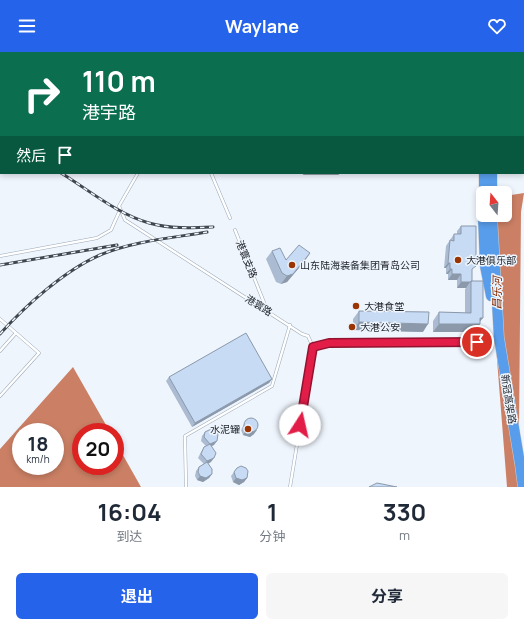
<!DOCTYPE html>
<html lang="zh">
<meta charset="utf-8">
<style>
:root{--surface:#fff;--page:#f6f6f7;--text:#1f2937;--muted:#747a83;--accent:#2563eb}
body{margin:0;font-family:Manrope,"Noto Sans SC",sans-serif;background:var(--page);color:var(--text);height:100vh;display:flex;flex-direction:column;font-size:15px;white-space:nowrap}
*{box-sizing:border-box;margin:0}
p{font-size:13px;color:var(--muted)}
.icon{flex:none;width:22px;height:22px;fill:none;stroke:currentColor;stroke-width:2;stroke-linecap:round;stroke-linejoin:round}
.map{position:relative;height:435px;overflow:hidden}
.details{display:flex;flex-direction:column;background:var(--surface);flex:1}
.details>*{flex:none}
.banner{position:absolute;left:0px;top:0px;width:524px;height:122px;box-shadow:0 2px 6px #0003;background:#0b6e4f;color:#fff;overflow:hidden}
.needle{width:26px;rotate:343deg}
.fabs{position:absolute;left:476px;top:134px;display:grid;gap:8px}
.fabs a{display:grid;place-items:center;width:36px;height:36px;border-radius:6px;background:var(--surface);box-shadow:0 2px 6px #0003;font-size:20px}
.speed{position:absolute;left:12px;top:371px;display:flex;gap:8px;font-size:20px;font-weight:700;text-align:center}
.speed>*{display:grid;place-content:center;width:52px;height:52px;border-radius:50%;background:var(--surface);box-shadow:0 2px 6px #0003;line-height:1}
.speed small{font-size:10px;font-weight:400}
.speed .limit{border:6px solid #d22;background:#fff;color:#111}
.pin{position:absolute;display:grid;place-items:center;width:34px;height:34px;color:#fff;margin:-17px;border:2px solid #fff;border-radius:50%;box-shadow:0 1px 4px #0007}
.me{position:absolute;width:44px;margin:-22px;rotate:10deg;stroke-linejoin:round;filter:drop-shadow(0 0 3px #0008)}
.turn{display:flex;align-items:center;gap:14px;height:84px;padding:0 16px;font-size:18px}
.turn .icon{width:52px;height:52px;stroke-width:2.5}
.turn b{display:block;font-size:28px;line-height:34px}
.then{display:flex;align-items:center;height:38px;padding:0 16px;background:#0003;gap:8px;font-size:15px}
.eta{display:flex;justify-content:space-evenly;align-items:center;height:68px;text-align:center}
.eta b{font-size:24px;font-weight:700;line-height:28px}
.primary-button{display:flex;gap:8px;margin-top:auto;padding:8px 16px}
.primary-button a{flex:1;height:46px;border-radius:6px;background:var(--accent);color:#fff;font-size:16px;font-weight:700;line-height:46px;text-align:center}
.primary-button a+a{background:var(--page);color:var(--text)}
header{display:flex;justify-content:space-between;align-items:center;height:52px;padding:0 16px;background:var(--accent);color:#fff;font-size:18px;font-weight:700}
.map>svg:first-child{display:block}
</style>
<header><svg class="icon" aria-label="menu" viewBox="0 0 24 24"><path d="M4 6h16M4 12h16M4 18h16"/></svg>Waylane<svg class="icon" aria-label="heart" viewBox="0 0 24 24"><path d="M12 20l-8-8c-3-5 5-10 8-4 3-6 11-1 8 4z"/></svg></header>
<div class="map">
<svg width="524" height="435" viewBox="0 0 524 435">
<rect width="100%" height="100%" fill="#eff5fd"/>
<path fill="#cb8065" fill-rule="evenodd" d="M524,141L521,160L519,379L524,435H507L494,269L495,163H505V144Z
M73,315L110,380H81V414H115V389L141,435H0V397ZM21,380H55V414H21Z"/>
<g fill="none" stroke-linecap="round" stroke-linejoin="round">
<defs>
<path id="lane" d="M207,1L208,0
M138,121L119,154L125,168L302,282L308,284L313,295L290,435
M211,121L230,166
M235,178L267,258
M0,204L97,186L111,178L120,158
M0,267L39,301L0,344
M313,295L329,291L477,290
M0,299L16,281
M186,435L185,384L272,334L290,273"/>
<path id="highway" d="M483,0V1
M492,1V0
M492,121V141
M484,141V121
M483,163L485,214L491,244
M492,163L499,286L520,412L523,435"/>
</defs>
<use href="#lane" stroke="#9aa9b9" stroke-width="3.5"/>
<use href="#highway" stroke="#cfd0d1" stroke-width="11"/>
<use href="#lane" stroke="#fff" stroke-width="2.5"/>
<use href="#highway" stroke="#589deb" stroke-width="10"/>
<defs>
<path id="rail" d="M87,0L89,1
M218,0L220,1
M0,83H1
M61,121C89,138 117,162 149,171C170,177 191,176 213,175
M304,121H338
M0,213L117,193
M0,282C25,254 65,218 100,203C133,189 172,186 207,180"/>
</defs>
<use href="#rail" stroke="#41474e" stroke-width="3"/>
<use href="#rail" stroke="#eff5fd" stroke-width="1.5" stroke-dasharray="4.5" stroke-linecap="butt"/>
</g>
<path fill="#abbcd2" d="M10,0H73L72,1H11Z
M461,174L472,220V229L480,270L474,280H433V269L439,260L465,261V237L466,236H457V228H448V222H446V216H444L446,194L454,182H457V179Z
M272,199L286,208L310,201L304,210L287,230L281,232L276,230L266,207Z
M359,259L423,280L353,278V267Z
M169,325L272,327L269,331L192,375L166,329Z
M247,368L254,382L250,385L243,383L241,378L244,372Z
M205,380L214,393L211,394V410L208,412L212,422L209,426L203,430L197,428L195,424L196,419L199,415L204,412L198,406L201,400L204,395L206,394L201,389L202,384Z
M237,416L247,426L244,430L239,433L233,430L231,424Z"/>
<path fill="#8b99ab" d="M310,201L304,210L287,230L281,232L287,224Z
M448,211H450L446,216H444Z
M450,217H452L448,222H446Z
M452,222H461L457,228H448Z
M461,230H470L466,236H457Z
M480,266H483L478,272H480L474,280H433L439,272Z
M359,270L428,272L423,280L353,278Z
M272,327L269,331L192,375L195,371Z
M246,378H257L254,382L250,385L243,383Z
M217,389L214,393L207,396L210,392Z
M214,406L211,410L204,413L207,409Z
M212,422L209,426L203,430L197,428L200,424Z
M236,426H247L244,430L239,433L233,430Z"/>
<path fill="#c7dbf4" stroke="#8b99ab" d="M20,0H73L72,1H21Z
M461,174H476V214L472,217V229L470,230H461V222H452V217H450V211H448L450,188L454,189V182H461Z
M299,193L310,201L293,222L287,224L282,221L272,199L280,196L286,208Z
M471,229H483V266H480V272H439V260L471,261Z
M359,259L429,260L428,272L359,270Z
M246,281L272,327L195,371L169,325Z
M244 373a7 7 0 1 1 14 0a7 7 0 1 1-14 0Z
M211,377L216,378L218,382L217,389L210,392L204,385L205,380Z
M210,392L216,401L214,406L207,409L201,402L204,395Z
M207,410L212,417V422L206,426L200,424L198,420L199,415Z
M241,414L246,416L248,419L247,426L242,428L236,426L234,420L237,416Z
M377,431L397,435H369Z"/>
<g fill="none" stroke-linecap="round" stroke-linejoin="round">
<defs>
<path id="route" d="M300,373L313,295L329,291L477,290"/>
</defs>
<use href="#route" stroke="#92132f" stroke-width="10"/>
<use href="#route" stroke="#e11d48" stroke-width="7"/>
</g>
<g fill="#9a3503" stroke="#eff5fd" stroke-width="1.5">
<circle cx="458" cy="208" r="4"/>
<circle cx="292" cy="213" r="4"/>
<circle cx="356" cy="254" r="4"/>
<circle cx="352" cy="275" r="4"/>
<circle cx="248" cy="377" r="4"/>
</g>
<g text-anchor="middle" stroke-width="3" stroke-linejoin="round" paint-order="stroke">
<g font-size="10" fill="#242930" stroke="#eff5fd">
<text transform="translate(247 207) rotate(68)" y="4">港寰支路</text>
<text transform="translate(259 253) rotate(32)" y="4">港寰路</text>
<text transform="translate(509 347) rotate(81)" y="4">新冠高架路</text>
</g>
<g font-size="10" fill="#242930" stroke="#eff5fd" text-anchor="start">
<text x="466" y="212">大港俱乐部</text>
<text x="300" y="217">山东陆海装备集团青岛公司</text>
<text x="364" y="258">大港食堂</text>
<text x="360" y="279">大港公安</text>
<text x="240" y="381" text-anchor="end">水泥罐</text>
</g>
<g font-size="11" font-style="italic" fill="#842b00" stroke="#eff5fd">
<text transform="translate(497 241) rotate(-89)" y="4">昌乐河</text>
</g>
</g>
</svg>
<div class="fabs">
<a><svg class="needle" viewBox="-14 -14 28 28"><path d="M0-13l5 13h-10z" fill="#e53935"/><path d="M0 13l5-13h-10z" fill="#747a83"/></svg></a>
</div>
<div class="speed"><div>18<small>km/h</small></div><div class="limit">20</div></div>
<div class="pin" style="left:477px;top:290px;background:#d93025"><svg class="icon" aria-label="arrive" viewBox="0 0 24 24"><path d="M6 21V4h12l-3 4 3 4H6"/></svg></div>
<svg class="me" style="left:300px;top:373px" viewBox="-20 -20 40 40"><circle r="19" fill="#fff"/><path d="M0-13L10 11 0 6-10 11z" fill="#e11d48"/></svg>
<div class="banner">
<div class="turn"><svg class="icon" aria-label="right" viewBox="0 0 24 24"><path d="M7 20v-9h11M14 6l5 5-5 5"/></svg><div><b>110 m</b>港宇路</div></div>
<div class="then">然后<svg class="icon" aria-label="arrive" viewBox="0 0 24 24"><path d="M6 21V4h12l-3 4 3 4H6"/></svg></div>
</div>
</div>
<section class="details">
<div class="eta">
<div><b>16:04</b><p>到达</p></div>
<div><b>1</b><p>分钟</p></div>
<div><b>330</b><p>m</p></div>
</div>
<div class="primary-button"><a>退出</a><a>分享</a></div>
</section>
